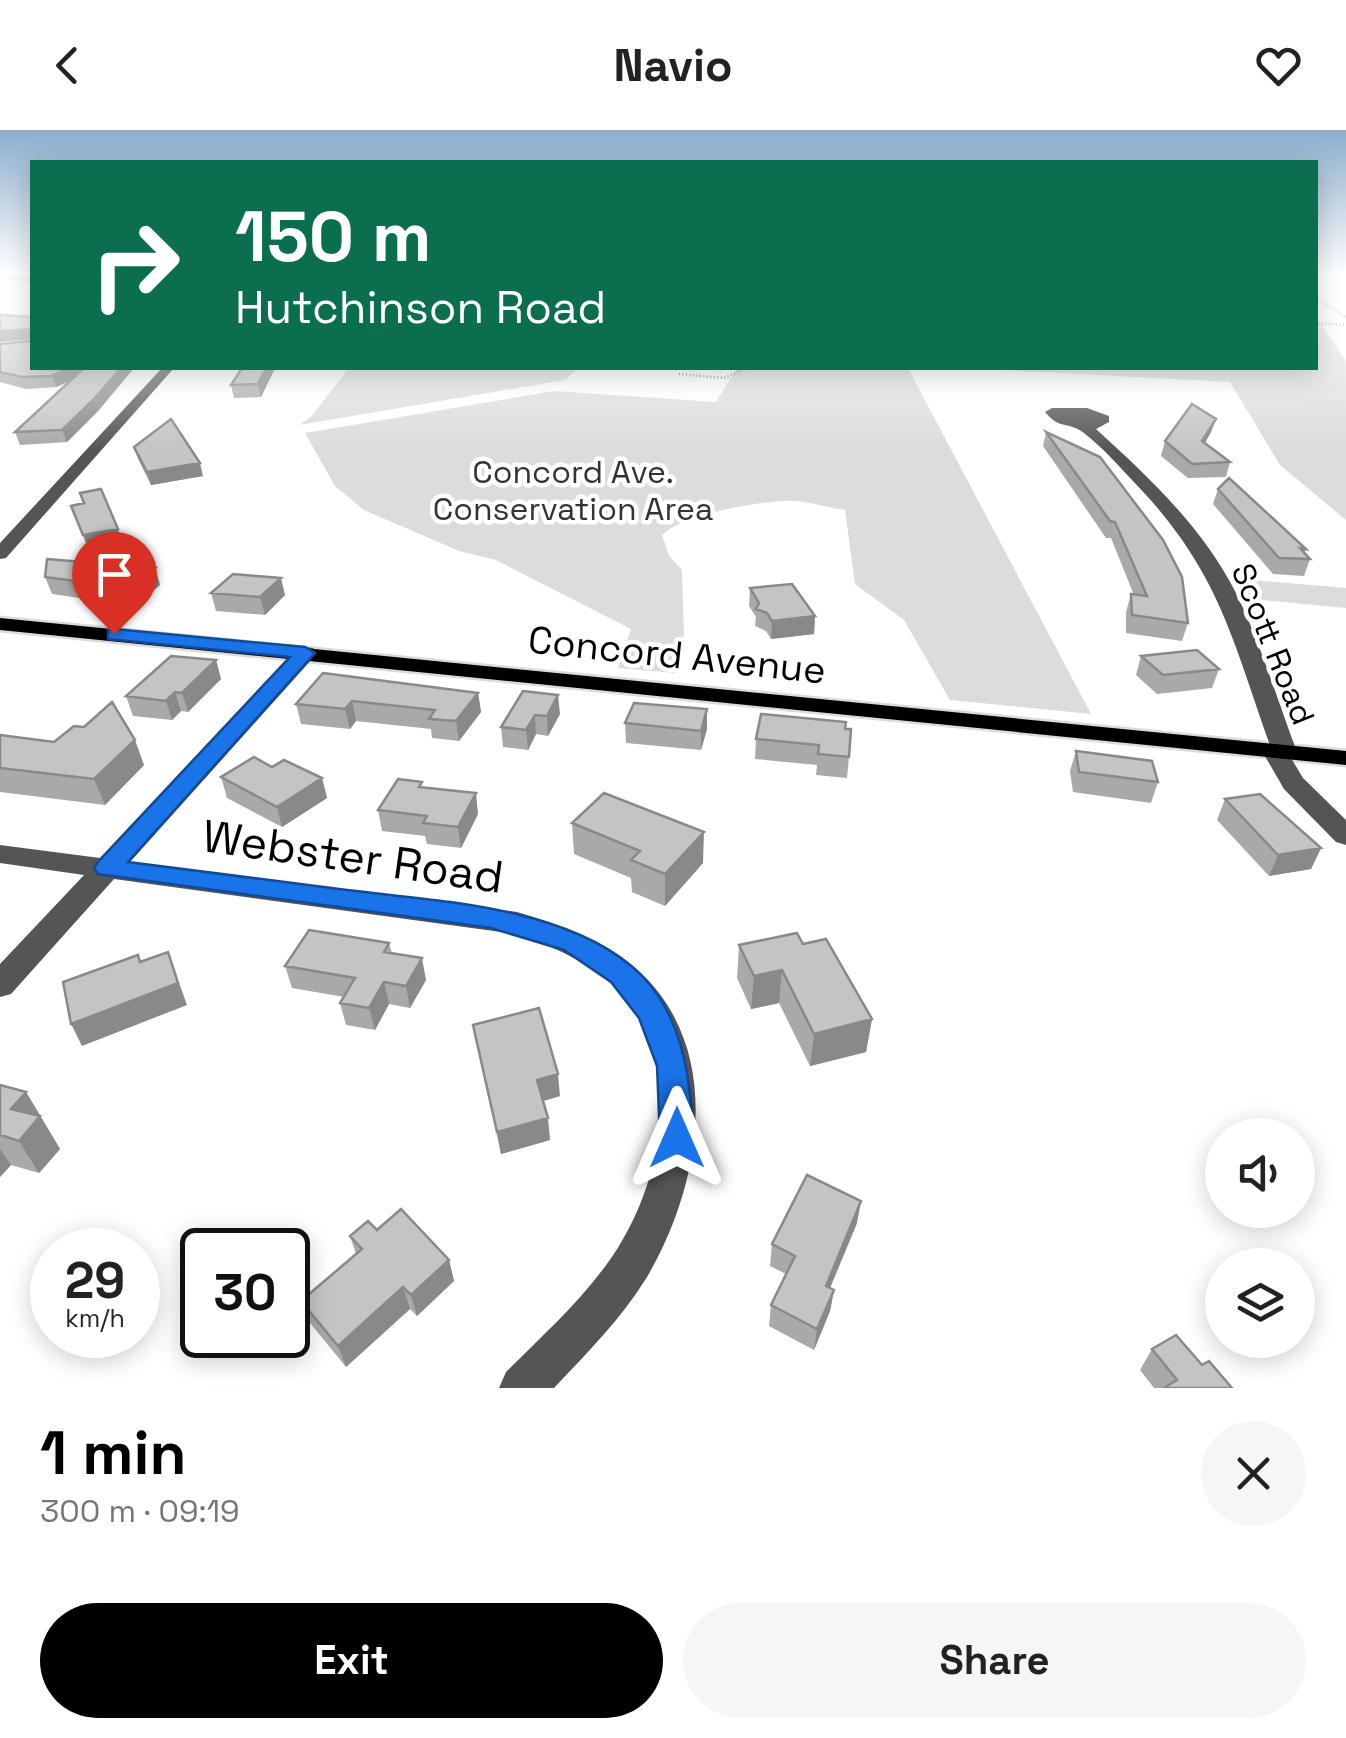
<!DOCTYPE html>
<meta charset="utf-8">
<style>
:root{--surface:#fff;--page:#f6f6f6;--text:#222;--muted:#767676;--accent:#000}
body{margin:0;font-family:"Space Grotesk",sans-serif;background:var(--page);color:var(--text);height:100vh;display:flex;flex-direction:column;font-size:38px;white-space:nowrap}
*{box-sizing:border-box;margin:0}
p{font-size:32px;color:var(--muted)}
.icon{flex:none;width:55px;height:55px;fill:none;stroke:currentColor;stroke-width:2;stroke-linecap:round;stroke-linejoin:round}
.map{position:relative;height:1258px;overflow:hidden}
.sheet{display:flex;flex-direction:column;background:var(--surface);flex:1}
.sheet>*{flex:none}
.top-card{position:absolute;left:30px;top:30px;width:1288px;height:210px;border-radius:0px;box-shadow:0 5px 25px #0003;background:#0b6e4f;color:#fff;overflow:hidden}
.tools{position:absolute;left:1205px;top:988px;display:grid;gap:20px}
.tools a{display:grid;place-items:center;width:110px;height:110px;border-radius:50%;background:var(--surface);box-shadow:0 5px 25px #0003;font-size:50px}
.speed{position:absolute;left:30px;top:1098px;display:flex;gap:20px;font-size:50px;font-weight:700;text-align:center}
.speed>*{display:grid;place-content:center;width:130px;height:130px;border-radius:50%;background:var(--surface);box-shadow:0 5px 25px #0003;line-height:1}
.speed small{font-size:25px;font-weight:400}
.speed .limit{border:5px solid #111;border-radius:15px;background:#fff;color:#111}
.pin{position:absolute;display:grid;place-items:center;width:85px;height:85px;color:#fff;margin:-102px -42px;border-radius:50% 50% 50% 0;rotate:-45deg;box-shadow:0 0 10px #0007}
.pin .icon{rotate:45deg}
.me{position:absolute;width:110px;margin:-55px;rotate:0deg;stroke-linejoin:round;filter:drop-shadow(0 0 8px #0008)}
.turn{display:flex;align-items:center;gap:35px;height:210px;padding:0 40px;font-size:45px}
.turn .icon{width:130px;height:130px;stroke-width:2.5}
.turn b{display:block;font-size:70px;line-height:85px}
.round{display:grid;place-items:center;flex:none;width:105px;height:105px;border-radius:52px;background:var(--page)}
.overview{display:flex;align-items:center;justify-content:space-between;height:170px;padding:0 40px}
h1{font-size:60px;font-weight:700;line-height:75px;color:var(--accent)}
.cta{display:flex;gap:20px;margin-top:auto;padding:20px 40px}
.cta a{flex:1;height:115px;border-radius:60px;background:var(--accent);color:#fff;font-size:40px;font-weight:700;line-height:115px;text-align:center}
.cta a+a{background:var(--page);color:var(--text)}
header{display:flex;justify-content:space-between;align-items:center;height:130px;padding:0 40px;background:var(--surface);font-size:45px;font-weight:700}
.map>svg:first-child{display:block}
</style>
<header><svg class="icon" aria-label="back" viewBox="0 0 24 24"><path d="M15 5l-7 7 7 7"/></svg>Navio<svg class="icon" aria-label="heart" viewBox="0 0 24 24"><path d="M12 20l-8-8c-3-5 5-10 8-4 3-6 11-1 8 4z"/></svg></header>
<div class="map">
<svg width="1346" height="1258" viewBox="0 0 1346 1258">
<rect width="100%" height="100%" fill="#fff"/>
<path fill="#dcdcdc" d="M1315,186L1346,231V390L1280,335L1230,252L965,238H1315Z
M349,238H578L565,250L299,295L311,287Z
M737,238H908L1091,584L950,570L904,490L855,454L845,380C826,377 802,369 783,371C752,373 685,384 662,405L669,426L682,440L684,505L675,543L618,538L631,499L496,430L459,421L364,380L335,356L305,303L554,261L716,272Z
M1240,449L1346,458V478L1251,469Z"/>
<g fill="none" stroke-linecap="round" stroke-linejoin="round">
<defs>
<path id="major" d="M0,488L1346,621V635L0,500Z"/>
</defs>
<use href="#major" stroke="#dbdbdb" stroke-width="5"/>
<path stroke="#777" stroke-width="2.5" stroke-dasharray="1 2.5" stroke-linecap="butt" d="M1315,168L1346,187
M1315,193L1346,195
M679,244L724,248L748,238"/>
<path fill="#555" fill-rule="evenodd" d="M0,143L32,147V153L0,147Z
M162,238H174L6,428L0,429V413Z
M1087,278L1109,286V292L1096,299C1149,347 1203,398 1236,463C1261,514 1277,569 1297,622L1291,628L1303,648L1346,690V715L1336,712L1284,659L1262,621L1270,615C1231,505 1218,439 1133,351C1118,335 1102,317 1084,303C1069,291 1059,300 1045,282L1052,278Z
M305,517L313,518L316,523L313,528L130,732L517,782C556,794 596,806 628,832C727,909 703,1052 647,1147C622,1188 587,1223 554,1258H499L506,1242C545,1203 589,1164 619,1116C665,1042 684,926 616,858C588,831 552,816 515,804L114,749L11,864L0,867V834L84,745L0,733V715L100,728L297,518Z"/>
<use href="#major" fill="#000" fill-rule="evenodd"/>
</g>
<path fill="#a9a9a9" d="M0,185L134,238L98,281L67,312L20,315L15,302L70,251L56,257L26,259L0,252V214L29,210Z
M275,238L261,267L234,268L231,255Z
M1216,289L1211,302L1205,313L1230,332L1226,347L1188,348L1161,326L1165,311Z
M1046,302L1100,327L1188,493L1182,511L1126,503V482L1131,464L1134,465L1111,408H1106L1043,316Z
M134,317L203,346L151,355L138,329Z
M1218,359L1306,419L1304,423L1310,429L1304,446L1273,444L1213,374Z
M155,438L160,455L134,476L52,464L45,447Z
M750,458L815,486L814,504L771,509L766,501L755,496L756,487L749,476Z
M211,463L285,465L265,485L216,481Z
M1141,526L1219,539L1212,558L1157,564L1136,545Z
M216,530L221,549L188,582L181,581L172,590L133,586L126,566Z
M523,561L560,584L548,606L536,604L528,620L503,617L501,597Z
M478,563L481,582L459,611L432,608L431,599L356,591L350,599L301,594L296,574Z
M625,593L707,599L701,620L626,613Z
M845,599L849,627L847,648L816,645L817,635L755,629L756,609Z
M0,605L54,612L144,635L105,675L0,662Z
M1076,621L1158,652L1151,673L1073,662L1070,641Z
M272,637L322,648L327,668L282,697L227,668L221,647Z
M423,657L478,684L461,718L427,714L425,706L382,701L378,680Z
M1225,669L1321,718L1311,739L1269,746L1217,690Z
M572,693L703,733L665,776L632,762L631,748L574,724Z
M389,813L392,823L426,850L410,878L389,874L375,900L346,895L340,873L344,867L292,858L285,836Z
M803,814L872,889L866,922L810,936L779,873L751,879L737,848L739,815Z
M473,895L560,966L543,971L550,1010L501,1024Z
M0,955L26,962L60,1019L39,1043L11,1035L0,1047Z
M857,1093L830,1158L834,1160L830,1181L814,1220L769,1196L771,1175L786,1144L770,1136L772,1114Z
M377,1100L449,1130L454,1151L417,1186L410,1179L346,1237L310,1193L301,1171L356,1124L350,1106Z
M1152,1219L1202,1235L1232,1258H1154L1140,1240Z"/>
<path fill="#898989" d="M31,199L32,209L0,212V201Z
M69,238H97L56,257L52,246Z
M121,238H134L98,281L67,312L62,300Z
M266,238H275L261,267L258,254Z
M1216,289L1211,302L1198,325L1202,311Z
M200,333L203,346L151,355L147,342Z
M118,399L123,415L89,422L83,405Z
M155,438L160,455L134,476L128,458Z
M281,448L285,465L265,485L260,467Z
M815,486L814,504L771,509L772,491Z
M216,530L221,549L188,582L182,563Z
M175,562L181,581L172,590L166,571Z
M478,563L481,582L459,611L456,591Z
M558,565L560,584L548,606L547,586Z
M352,571L356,591L350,599L345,579Z
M707,579V599L701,620V601Z
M535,585L536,604L528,620L526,600Z
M135,610L144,635L105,675L94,649Z
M322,648L327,668L282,697L277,677Z
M476,663L478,684L461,718L458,697Z
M704,702L703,733L665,776V744Z
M1321,718L1311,739L1269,746L1278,725Z
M168,822L187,875L82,916L71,894Z
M422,828L426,850L410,878L406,856Z
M782,840L779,873L751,879L754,846Z
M384,852L389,874L375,900L369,878Z
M872,889L866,922L810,936L814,904Z
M558,944L560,966L540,972L537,950Z
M26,962L60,1019L39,1043L19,1011L11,979Z
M548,988L550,1010L501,1024L497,1002Z
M0,1019L11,1035L0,1047Z
M861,1071L857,1093L822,1177L826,1156Z
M449,1130L454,1151L417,1186L411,1165Z
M403,1157L410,1179L346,1237L338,1216Z
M834,1160L830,1181L814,1220L817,1199Z"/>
<path fill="#c4c4c4" stroke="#898989" stroke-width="2.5" d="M0,185L32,187V238H69L52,246L22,247L0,242V214L29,211L31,199L0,201Z
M84,238H121L94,269L62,300L15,302Z
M242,238H266L258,254L231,255Z
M1192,274L1216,289L1202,311L1230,332L1192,334L1165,311Z
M171,289L200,333L147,342L134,317Z
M1046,302L1100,327L1163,410L1182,447L1188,493L1132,485L1131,464L1147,466L1115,392L1110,391Z
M1229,348L1306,419L1300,418L1310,429L1279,428L1218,359Z
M101,359L118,399L83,405L71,376L84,373L80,363Z
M47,429L155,438L128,458L45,447Z
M233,444L281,448L260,467L211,463Z
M792,454L815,486L772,491L767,483L756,479L759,473L750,458Z
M1197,520L1219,539L1163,545L1141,526Z
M171,526L216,530L182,563L175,562L166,571L126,566Z
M323,543L478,563L456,591L429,589L435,580L352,571L345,579L296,574Z
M523,561L558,565L547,586L535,585L526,600L501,597Z
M112,572L135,610L94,649L0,638V605L54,612L74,596L84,597Z
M634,573L707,579L701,601L625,593Z
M761,584L846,592L845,599H851L849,627L818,624L819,615L756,609Z
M1076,621L1152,631L1158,652L1079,642Z
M254,627L272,637L284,630L322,648L277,677L221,647Z
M398,649L422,652L419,657L476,663L458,697L423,693L427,686L378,680Z
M604,663L704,702L665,744L631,730L640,721L572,693Z
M1260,664L1321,718L1278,725L1225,669Z
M309,800L389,813L384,822L422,828L406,856L384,852L369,878L340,873L355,848L285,836Z
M797,803L803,814L826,809L872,889L814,904L782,840L754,846L739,815Z
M168,822L178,853L71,894L63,852L138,825L140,832Z
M539,878L558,944L537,950L548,988L497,1002L473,895Z
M0,955L26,962L11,979L40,986L19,1011L0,1005Z
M807,1045L861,1071L826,1156L834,1160L817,1199L771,1175L795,1126L772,1114Z
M401,1079L449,1130L411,1165L403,1157L338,1216L301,1171L362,1119L350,1106L368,1091L377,1100Z
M1176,1205L1202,1235L1209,1231L1232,1258H1164L1177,1250L1152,1219Z"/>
<linearGradient id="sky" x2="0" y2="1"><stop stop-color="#8cadcc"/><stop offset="0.45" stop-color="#fff"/><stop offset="1" stop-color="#fff" stop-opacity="0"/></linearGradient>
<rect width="1346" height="320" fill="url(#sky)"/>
<path fill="#1a73e8" stroke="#114b97" stroke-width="2.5" d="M114,499L305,517L315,523L128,732C201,741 274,750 347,760C436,771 558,776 630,835C683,878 690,946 694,1008L689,1019L677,1023L665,1019L660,1008L657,936L639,888L611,852L564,820L491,798L98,744L94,738L98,732L290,527L108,509V500Z"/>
<g text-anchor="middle" stroke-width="9" stroke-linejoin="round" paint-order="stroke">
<g font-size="32" fill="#333" stroke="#fff">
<text x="573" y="353">Concord Ave.<tspan x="573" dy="37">Conservation Area</tspan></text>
</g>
<g font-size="32" fill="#000" stroke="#fff">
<text transform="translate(1273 514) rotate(68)" y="11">Scott Road</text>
</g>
<g font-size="38" fill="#000" stroke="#fff">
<text transform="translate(677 525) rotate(6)" y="13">Concord Avenue</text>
</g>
<g font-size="45" fill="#000" stroke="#fff">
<text transform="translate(353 726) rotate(8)" y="16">Webster Road</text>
</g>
</g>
</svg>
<div class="tools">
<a><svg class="icon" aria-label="sound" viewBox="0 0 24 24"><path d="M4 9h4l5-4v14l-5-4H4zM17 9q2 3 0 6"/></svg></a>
<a><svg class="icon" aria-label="layers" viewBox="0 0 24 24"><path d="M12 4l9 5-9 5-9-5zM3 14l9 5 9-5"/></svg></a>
</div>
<div class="speed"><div>29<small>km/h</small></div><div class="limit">30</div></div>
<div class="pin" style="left:114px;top:504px;background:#d93025"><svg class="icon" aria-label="arrive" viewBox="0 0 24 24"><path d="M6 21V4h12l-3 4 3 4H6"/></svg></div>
<svg class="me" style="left:677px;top:1008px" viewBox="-20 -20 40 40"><path d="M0-17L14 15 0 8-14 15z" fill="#1a73e8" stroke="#fff" stroke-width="4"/></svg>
<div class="top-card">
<div class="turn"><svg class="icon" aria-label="right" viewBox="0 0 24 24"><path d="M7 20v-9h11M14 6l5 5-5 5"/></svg><div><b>150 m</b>Hutchinson Road</div></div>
</div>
</div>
<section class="sheet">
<div class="overview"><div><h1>1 min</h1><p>300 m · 09:19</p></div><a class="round"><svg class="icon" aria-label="close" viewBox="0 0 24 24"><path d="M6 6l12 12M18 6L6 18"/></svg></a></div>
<div class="cta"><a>Exit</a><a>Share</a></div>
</section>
